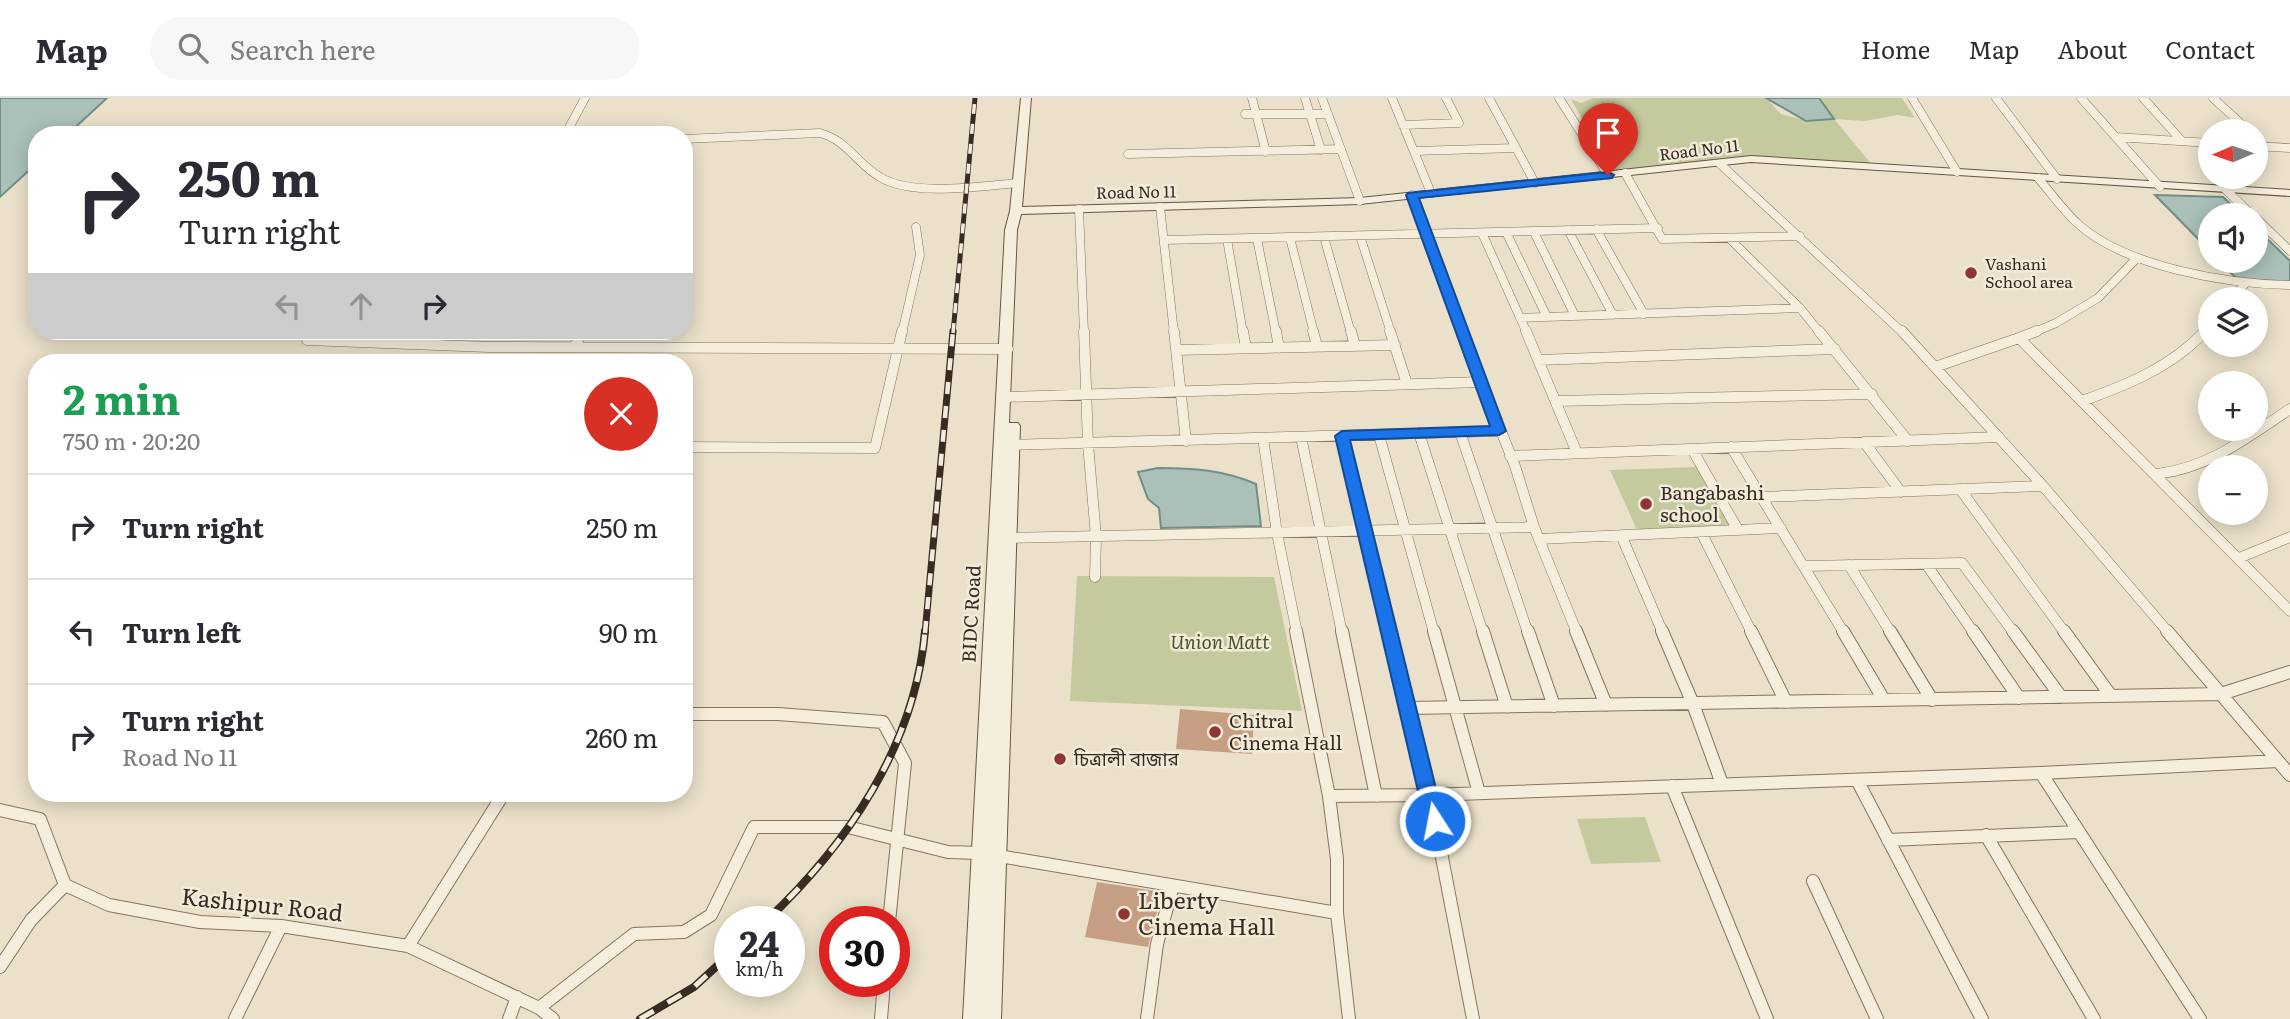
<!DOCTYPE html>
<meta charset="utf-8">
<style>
:root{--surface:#fff;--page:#f7f7f7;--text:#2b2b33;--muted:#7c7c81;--line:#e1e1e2}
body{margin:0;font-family:Literata,"Noto Sans Bengali",serif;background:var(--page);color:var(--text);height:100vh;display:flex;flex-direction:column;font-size:26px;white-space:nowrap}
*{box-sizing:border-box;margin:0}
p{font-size:23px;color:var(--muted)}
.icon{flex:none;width:38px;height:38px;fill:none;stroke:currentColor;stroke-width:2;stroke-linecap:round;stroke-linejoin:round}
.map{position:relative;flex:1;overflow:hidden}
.details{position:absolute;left:28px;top:256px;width:665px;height:448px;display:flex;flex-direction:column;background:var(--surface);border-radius:28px;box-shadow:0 4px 18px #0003}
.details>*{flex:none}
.top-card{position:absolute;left:28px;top:28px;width:665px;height:214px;border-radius:28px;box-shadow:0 4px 18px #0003;background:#fff;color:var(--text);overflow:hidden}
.needle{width:46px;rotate:268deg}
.buttons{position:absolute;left:2198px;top:21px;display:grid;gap:14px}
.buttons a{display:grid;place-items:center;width:70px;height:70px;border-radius:50%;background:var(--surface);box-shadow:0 4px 18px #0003;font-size:35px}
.speed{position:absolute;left:714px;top:808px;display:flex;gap:14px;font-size:35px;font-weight:700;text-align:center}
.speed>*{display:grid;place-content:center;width:91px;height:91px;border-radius:50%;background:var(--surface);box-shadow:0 4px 18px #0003;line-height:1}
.speed small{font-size:18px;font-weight:400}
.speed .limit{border:10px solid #d22;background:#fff;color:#111}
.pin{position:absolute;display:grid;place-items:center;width:60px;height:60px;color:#fff;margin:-72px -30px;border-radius:50% 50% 50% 0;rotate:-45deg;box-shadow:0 0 7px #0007}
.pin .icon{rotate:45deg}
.me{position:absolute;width:77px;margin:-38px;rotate:349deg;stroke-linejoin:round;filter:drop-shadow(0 0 5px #0008)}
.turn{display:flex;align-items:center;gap:24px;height:147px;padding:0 35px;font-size:32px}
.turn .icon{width:91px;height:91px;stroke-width:2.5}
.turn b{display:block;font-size:49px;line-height:60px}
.lanes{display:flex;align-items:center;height:66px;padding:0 35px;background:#0003;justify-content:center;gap:35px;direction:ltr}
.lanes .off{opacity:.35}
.round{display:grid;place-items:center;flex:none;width:74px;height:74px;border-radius:37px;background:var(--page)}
.head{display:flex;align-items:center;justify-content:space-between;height:119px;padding:0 35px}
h1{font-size:42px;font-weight:700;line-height:52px;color:#1e9e55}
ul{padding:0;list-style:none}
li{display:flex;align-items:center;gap:21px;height:105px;padding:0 35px;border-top:2px solid var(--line)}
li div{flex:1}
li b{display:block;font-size:26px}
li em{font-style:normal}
header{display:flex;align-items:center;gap:42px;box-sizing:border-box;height:98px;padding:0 35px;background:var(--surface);border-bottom:2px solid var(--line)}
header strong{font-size:33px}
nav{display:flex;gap:38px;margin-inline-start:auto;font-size:24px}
.search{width:490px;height:63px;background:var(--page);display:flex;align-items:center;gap:18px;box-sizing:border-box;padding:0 24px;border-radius:38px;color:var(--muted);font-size:26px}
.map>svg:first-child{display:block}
</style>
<header>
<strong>Map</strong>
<div class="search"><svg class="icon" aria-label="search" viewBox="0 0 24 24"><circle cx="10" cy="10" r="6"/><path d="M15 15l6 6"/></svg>Search here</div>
<nav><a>Home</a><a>Map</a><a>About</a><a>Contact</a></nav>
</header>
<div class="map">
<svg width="2290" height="921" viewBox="0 0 2290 921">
<rect width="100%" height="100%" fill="#ebe1ca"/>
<path fill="#c5c99e" d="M1593,0H1766L1781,16L1807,23L1833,21L1819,0H1902L1915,20L1898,17L1865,23L1834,21L1873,68L1751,61L1612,77L1571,1L1581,5Z
M1698,369L1731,430L1637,432L1610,372Z
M1077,478L1274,479L1302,613L1070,603Z
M1645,719L1661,764L1591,766L1577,721Z"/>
<path fill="#aac0b9" stroke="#718e86" stroke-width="2" d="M0,0H107L67,37H37V65L0,99Z
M1766,0H1819L1834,21L1806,23Z
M2155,97L2223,99L2242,117H2210V153Z
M2256,130L2290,163V185L2240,184L2219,163H2256Z
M1158,370C1193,370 1224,372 1256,386L1261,428L1161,430L1159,410L1148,401L1138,374Z"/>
<path fill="#c69e83" d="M1180,611L1254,617L1252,656L1176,651Z
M1097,784L1162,794L1148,849L1085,839Z"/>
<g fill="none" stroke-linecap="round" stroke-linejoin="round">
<defs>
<path id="street-far2" d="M1252,0L1266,54
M1305,0L1321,52
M1322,0L1360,103
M1392,0L1431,95
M1489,0L1535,85
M1559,0L1608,77
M1912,0L1957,74
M1996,0L2057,81
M2081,0L2160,89
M2143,0L2182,43
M2213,0L2249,33
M1245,16H1328
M1403,27L1459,25L1446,0
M565,37L585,0
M2116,39L2210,45
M684,41L820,35C847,42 857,66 880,79C912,99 981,88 1018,85
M2256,48L2290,50
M1414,53L1516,50
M1128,56L1341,51
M1720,66L1903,235
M1625,75L1662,141L1800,138
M2038,80C2051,95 2063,112 2077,125C2125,169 2227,186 2290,187
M2225,91L2252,117
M1412,97L1462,235
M1160,109L1174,235
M1079,111L1084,235
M2256,120L2290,153
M1596,131L1644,216
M1568,132L1613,217
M1506,134L1547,219
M1534,134L1575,218
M1482,135L1527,235
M1360,138L1391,235
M1324,139L1351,235
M1290,140L1314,235
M1729,140L1800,210L1820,235
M1227,141L1243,235
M1257,141L1276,235
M1164,142L1658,130
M2232,201L2245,186
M1520,220L1800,210
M902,235L920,157L916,129
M2032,235L2056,225L2098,200L2137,160
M2203,235L2210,227"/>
<path id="street-far1" d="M1084,233L1088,346L1096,439L1095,479
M1174,233L1186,343
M1243,233L1246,250
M1276,233L1279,250
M1313,233L1317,248
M1351,233L1355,248
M1390,233L1406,283
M1461,233L1515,368L1534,429L1577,535
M1526,233L1577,355
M1819,233L1908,343
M1902,233L2043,388L2169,535
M2037,233L2019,240L2290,513
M307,242L489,249L1008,251
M574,249L583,233
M1176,252L1395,247
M1539,262L1835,251
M1935,269L2019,240
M1005,299L1480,284
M1557,303L1872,296
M2082,303C2127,287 2172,269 2205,233
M1460,334L1528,535
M1419,335L1483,535
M1379,337L1434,535
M1342,338L1389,535
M1301,339L1342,535
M1263,340L1277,435L1297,535
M1864,344L1901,394
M1005,347L1499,333
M684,349L875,350L902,233
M1731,349L1844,535
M1692,351L1738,432
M1510,358L1999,339
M2157,376C2209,370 2248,339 2290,311
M1960,391L2065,535
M1762,399L2043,388
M1701,434L1752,535
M1621,437L1663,535
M1002,440L1534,429
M1539,441L1781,430
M2239,460L2290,439
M1926,466L1974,535
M1849,467L1891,535
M1804,468L1962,465L2014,535"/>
<path id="street" d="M1296,533L1329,698L1337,761V815L1349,921
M1342,533L1376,698
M1389,533L1430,697L1473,921
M1434,533L1479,695
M1483,533L1507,609
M1528,533L1554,608
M1576,533L1606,607
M1662,533L1693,606L1722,686
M1751,533L1786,604
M1843,533L1884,602
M1890,533L1932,602
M1973,533L2019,600
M2013,533L2061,599
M2064,533L2111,598
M2167,533L2290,677
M1408,610L2221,596L2290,574
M684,616H778L883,624L905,665L889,824
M2041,675L2200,921
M1857,682L1982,921
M1672,688L1767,921
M1329,698L1430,697L2041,675L2278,663
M0,712L40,721L65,787L109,807L200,824L281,828L408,848L539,910L553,921
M1986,737L2094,921
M1888,742L2079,734
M1813,783L1877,921
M408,848L504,695
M0,869L31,822L65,787
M539,910L634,836L684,834L711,817L754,729H848L948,754L981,755L1337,815
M235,921L281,828
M509,921L517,899
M881,921L884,884
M1147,921L1157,846L1173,788"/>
<path id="secondary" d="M1021,0H1031L1022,109L1360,100L1751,58L2290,92V98L1751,64L1360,106L1021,116L1017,132L1009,325H1018L1020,328L1001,921H963L1005,132L1010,113Z"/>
</defs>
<use href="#street-far2" stroke="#867460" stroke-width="9"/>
<use href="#street-far1" stroke="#867460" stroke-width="11"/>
<use href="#street" stroke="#867460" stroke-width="14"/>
<use href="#secondary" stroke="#685543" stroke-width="2"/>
<use href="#street-far2" stroke="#f6eedc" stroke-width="8"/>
<use href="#street-far1" stroke="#f6eedc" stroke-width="10"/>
<use href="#street" stroke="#f6eedc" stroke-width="12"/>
<use href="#secondary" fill="#f6eedc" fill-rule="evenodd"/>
<defs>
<path id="rail-far2" d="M953,235L975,0"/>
<path id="rail-far1" d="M925,535L953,233"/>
<path id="rail" d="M765,824C847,747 915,648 925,533
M640,921L694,889L730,856"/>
</defs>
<use href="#rail-far2" stroke="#382c22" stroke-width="5"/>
<use href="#rail-far1" stroke="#382c22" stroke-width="7"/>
<use href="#rail" stroke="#382c22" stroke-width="8"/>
<use href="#rail-far2" stroke="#f3ebd9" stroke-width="3.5" stroke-dasharray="10" stroke-linecap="butt"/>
<use href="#rail-far1" stroke="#f3ebd9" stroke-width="4.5" stroke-dasharray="12" stroke-linecap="butt"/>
<use href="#rail" stroke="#f3ebd9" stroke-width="5" stroke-dasharray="16" stroke-linecap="butt"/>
</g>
<path fill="#1a73e8" stroke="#114b97" stroke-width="2" d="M1608,74L1614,77L1612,80L1419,100L1506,333L1499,337L1350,342L1444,723L1442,729L1435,731L1428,729L1425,723L1335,338L1342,333L1490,328L1406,97L1408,95Z"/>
<g fill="#903537" stroke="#f3ebd9" stroke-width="2.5">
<circle cx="1971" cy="175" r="7"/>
<circle cx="1646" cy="406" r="7"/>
<circle cx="1215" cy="634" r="7"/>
<circle cx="1060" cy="661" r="7"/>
<circle cx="1124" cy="816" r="7"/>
</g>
<g text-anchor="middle" stroke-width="5" stroke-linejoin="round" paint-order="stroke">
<g font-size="16" fill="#382c22" stroke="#f3ebd9">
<text transform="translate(1699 52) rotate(-7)" y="6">Road No 11</text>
<text transform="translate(1136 94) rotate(-1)" y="6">Road No 11</text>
</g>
<g font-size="16" fill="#382c22" stroke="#f3ebd9" text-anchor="start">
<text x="1985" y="172">Vashani<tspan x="1985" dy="18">School area</tspan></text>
</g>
<g font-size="19" fill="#382c22" stroke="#f3ebd9" text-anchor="start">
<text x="1660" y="402">Bangabashi<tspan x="1660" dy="22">school</tspan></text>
<text x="1229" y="630">Chitral<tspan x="1229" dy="22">Cinema Hall</tspan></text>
<text x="1074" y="668">চিত্রালী বাজার</text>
</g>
<g font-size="19" fill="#382c22" stroke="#f3ebd9">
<text transform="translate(971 516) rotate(-87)" y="7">BIDC Road</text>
</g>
<g font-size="19" font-style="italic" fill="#49532a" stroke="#f3ebd9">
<text x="1220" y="551">Union Matt</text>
</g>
<g font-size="23" fill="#382c22" stroke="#f3ebd9" text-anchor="start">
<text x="1138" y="811">Liberty<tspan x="1138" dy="26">Cinema Hall</tspan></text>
</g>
<g font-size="23" fill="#382c22" stroke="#f3ebd9">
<text transform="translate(262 807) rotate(6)" y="8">Kashipur Road</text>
</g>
</g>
</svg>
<div class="buttons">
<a><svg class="needle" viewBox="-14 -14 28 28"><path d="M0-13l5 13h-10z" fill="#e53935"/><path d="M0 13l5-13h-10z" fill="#7c7c81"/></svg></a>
<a><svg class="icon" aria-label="sound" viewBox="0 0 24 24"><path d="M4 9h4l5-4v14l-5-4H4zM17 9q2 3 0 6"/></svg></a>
<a><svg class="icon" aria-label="layers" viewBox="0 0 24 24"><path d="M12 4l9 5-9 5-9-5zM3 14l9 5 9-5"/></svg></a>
<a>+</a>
<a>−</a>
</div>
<div class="speed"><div>24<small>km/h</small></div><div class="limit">30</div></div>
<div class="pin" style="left:1608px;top:77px;background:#d93025"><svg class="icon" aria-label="arrive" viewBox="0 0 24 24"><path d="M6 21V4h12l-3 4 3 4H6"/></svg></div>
<svg class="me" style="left:1435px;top:723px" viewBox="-20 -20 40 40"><circle r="17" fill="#1a73e8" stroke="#fff" stroke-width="3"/><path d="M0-11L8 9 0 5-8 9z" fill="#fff"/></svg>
<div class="top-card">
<div class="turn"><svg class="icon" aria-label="right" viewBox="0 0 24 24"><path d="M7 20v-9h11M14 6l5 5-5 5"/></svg><div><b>250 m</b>Turn right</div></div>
<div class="lanes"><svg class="icon off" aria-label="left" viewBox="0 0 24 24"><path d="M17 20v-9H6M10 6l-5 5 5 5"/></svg><svg class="icon off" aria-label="ahead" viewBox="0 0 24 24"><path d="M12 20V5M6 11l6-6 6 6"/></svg><svg class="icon" aria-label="right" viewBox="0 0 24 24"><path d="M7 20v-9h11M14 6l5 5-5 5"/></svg></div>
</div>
<section class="details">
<div class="head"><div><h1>2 min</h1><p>750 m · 20:20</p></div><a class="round" style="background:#d93025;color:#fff"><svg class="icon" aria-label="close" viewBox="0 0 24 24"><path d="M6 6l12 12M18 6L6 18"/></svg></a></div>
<ul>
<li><svg class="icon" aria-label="right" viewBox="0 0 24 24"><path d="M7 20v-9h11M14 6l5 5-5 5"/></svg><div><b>Turn right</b></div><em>250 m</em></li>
<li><svg class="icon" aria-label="left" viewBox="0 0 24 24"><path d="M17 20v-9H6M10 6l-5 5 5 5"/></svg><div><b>Turn left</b></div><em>90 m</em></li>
<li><svg class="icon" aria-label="right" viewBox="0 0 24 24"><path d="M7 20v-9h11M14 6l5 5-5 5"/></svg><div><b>Turn right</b><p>Road No 11</p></div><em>260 m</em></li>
</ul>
</section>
</div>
